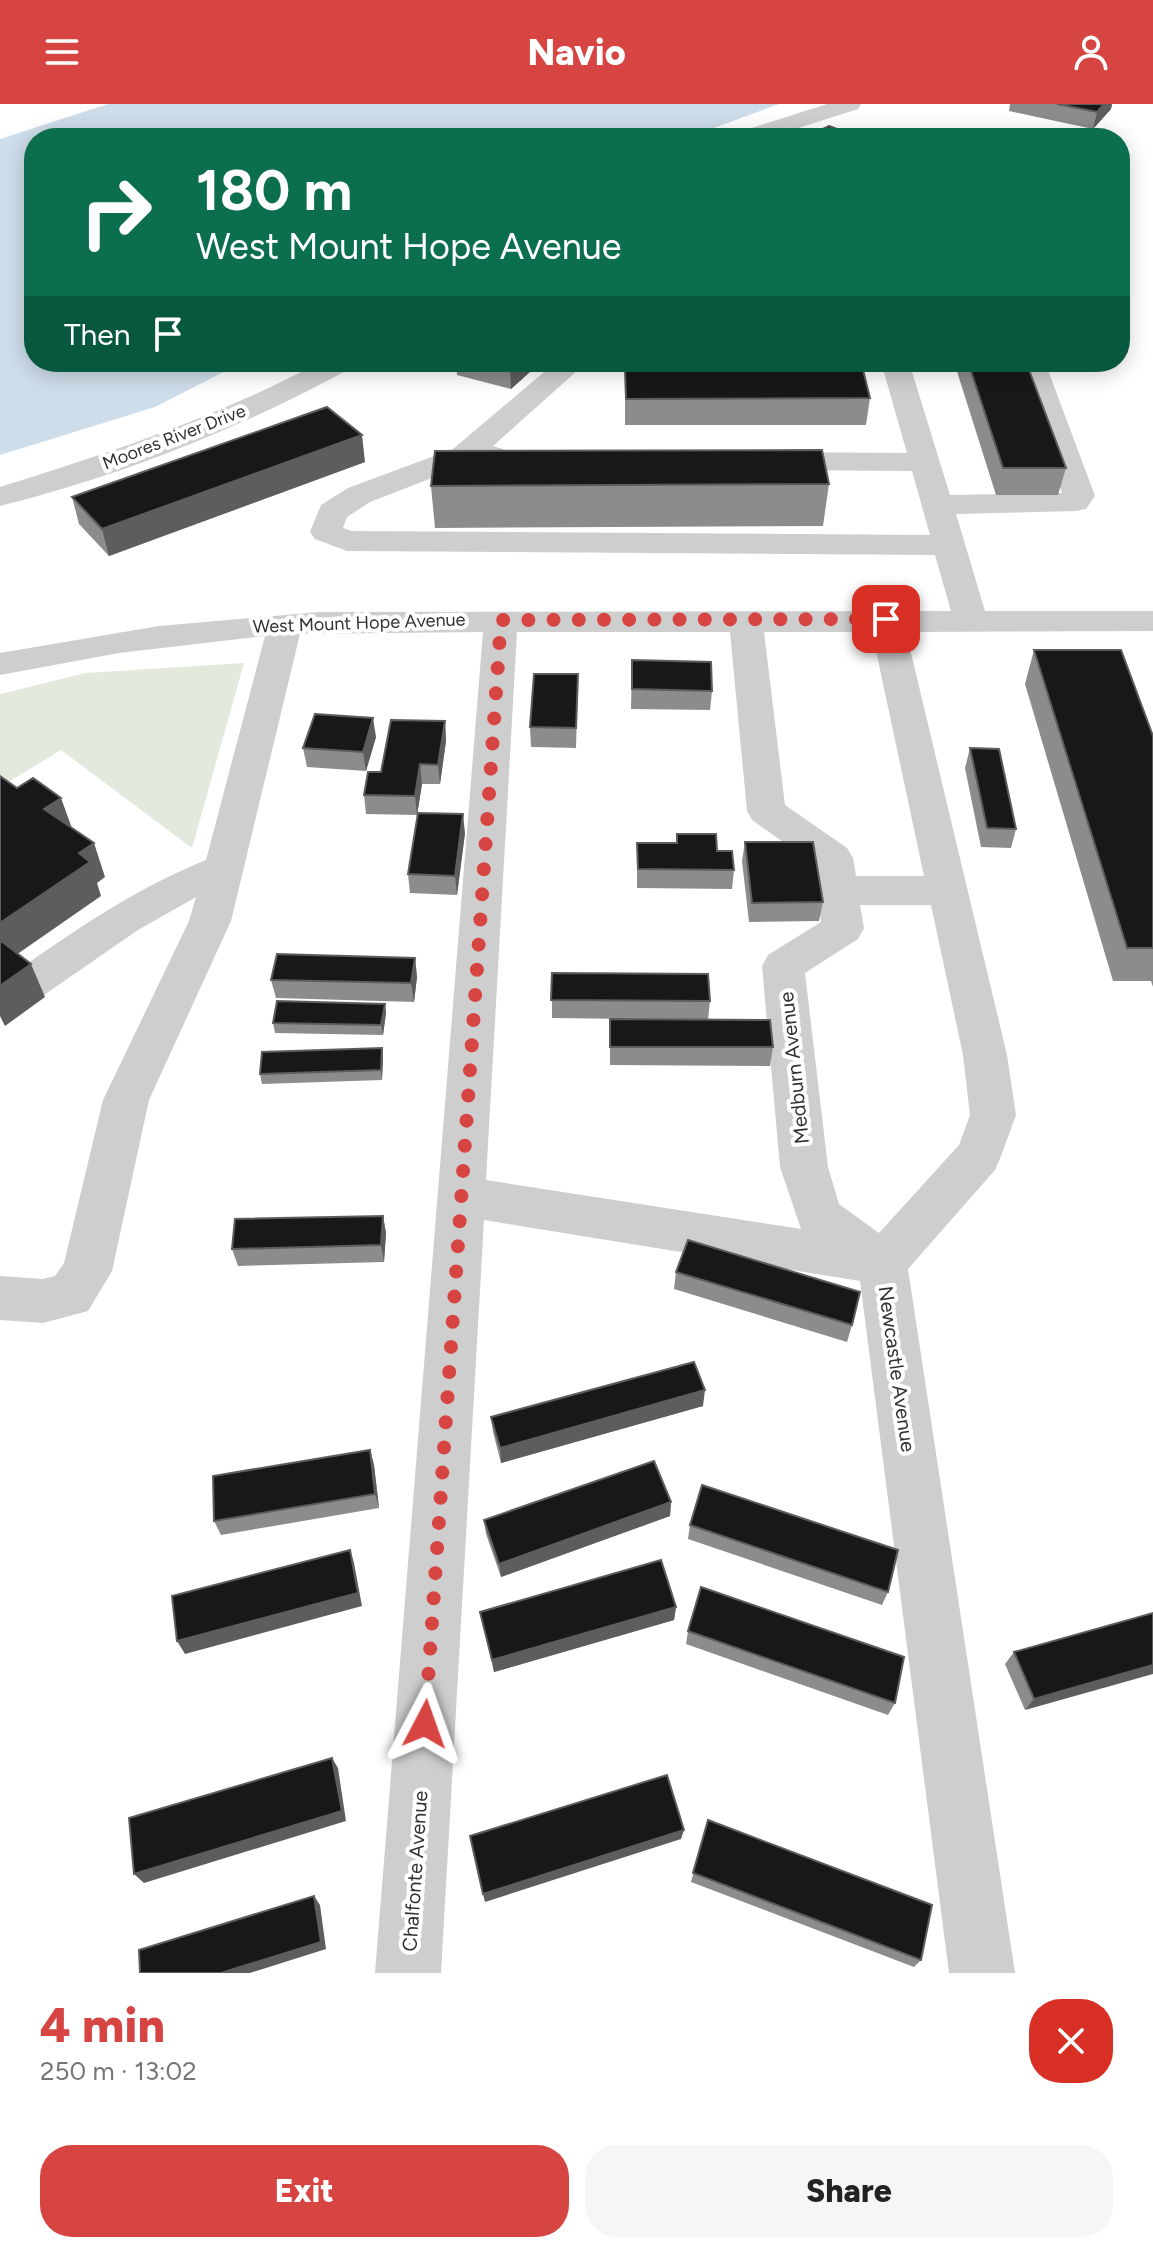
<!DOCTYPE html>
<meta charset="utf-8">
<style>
:root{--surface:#fff;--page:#f6f6f6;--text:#222;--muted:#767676;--accent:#d74543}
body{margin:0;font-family:Figtree,sans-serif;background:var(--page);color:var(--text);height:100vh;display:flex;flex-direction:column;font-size:30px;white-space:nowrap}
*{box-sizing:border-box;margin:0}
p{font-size:26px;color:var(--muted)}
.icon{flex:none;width:44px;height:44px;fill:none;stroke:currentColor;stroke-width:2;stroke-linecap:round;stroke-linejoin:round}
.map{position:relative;height:1869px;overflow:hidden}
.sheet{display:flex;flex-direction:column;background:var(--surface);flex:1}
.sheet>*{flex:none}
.hud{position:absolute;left:24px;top:24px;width:1106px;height:244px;border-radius:32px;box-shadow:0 4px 20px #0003;background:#0b6e4f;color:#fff;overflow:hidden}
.pin{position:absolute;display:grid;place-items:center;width:68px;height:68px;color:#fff;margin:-34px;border-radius:16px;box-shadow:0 4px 12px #0006}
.me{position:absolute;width:88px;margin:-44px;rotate:4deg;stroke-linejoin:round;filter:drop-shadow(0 0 6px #0008)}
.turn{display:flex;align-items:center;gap:28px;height:168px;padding:0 40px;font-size:36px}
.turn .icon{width:104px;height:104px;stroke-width:2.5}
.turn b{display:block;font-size:56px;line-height:68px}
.then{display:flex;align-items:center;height:76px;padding:0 40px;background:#0003;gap:16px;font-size:30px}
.round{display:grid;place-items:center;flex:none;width:84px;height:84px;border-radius:32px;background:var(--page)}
.head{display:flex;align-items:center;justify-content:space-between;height:136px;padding:0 40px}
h1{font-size:48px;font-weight:800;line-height:60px;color:var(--accent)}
.cta{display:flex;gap:16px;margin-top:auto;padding:16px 40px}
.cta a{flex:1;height:92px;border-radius:32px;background:var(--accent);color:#fff;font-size:32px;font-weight:800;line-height:92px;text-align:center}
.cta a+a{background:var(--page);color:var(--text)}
header{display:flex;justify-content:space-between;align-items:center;height:104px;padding:0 40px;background:var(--accent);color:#fff;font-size:36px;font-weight:800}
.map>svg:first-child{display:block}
</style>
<header><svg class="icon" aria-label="menu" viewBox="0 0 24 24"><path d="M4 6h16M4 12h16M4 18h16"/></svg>Navio<svg class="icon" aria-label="person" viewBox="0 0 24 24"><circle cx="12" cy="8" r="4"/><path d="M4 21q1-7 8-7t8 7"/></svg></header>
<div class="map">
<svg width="1153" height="1869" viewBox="0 0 1153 1869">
<rect width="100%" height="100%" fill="#fff"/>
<path fill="#e3e9dd" d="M244,559L192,744L61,646L0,683V590L86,569Z"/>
<path fill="#ceddea" d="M108,0H779L687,34H34V258H243L155,303L0,351V35Z"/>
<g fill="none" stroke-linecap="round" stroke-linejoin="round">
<path fill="#cecece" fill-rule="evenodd" d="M827,0H861L858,5L767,34H733L736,29Z
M320,258H355L351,264C242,324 121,372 0,402V383C110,349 218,313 320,258Z
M556,258H587L493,342L503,345L507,351L503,357L468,360L370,398L347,413L343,424L352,427L930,431L912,367L765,366L754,363L750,357L754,351L765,348L907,349L881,258H909L950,391L1062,389L1017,258H1045L1095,392L1086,405L1075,407L956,410L985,507H1153V527L906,528L1007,951L1016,1011L1001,1052L995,1066L908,1165L1015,1869H949L860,1177L484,1116L441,1869H375L483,528L300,530L231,817L149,996L112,1167L88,1207L43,1219L0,1216V1172L43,1175L55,1172L64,1159L103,996L189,817L196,793L138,826L44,891L29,896L14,891L8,880L14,869C75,826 136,784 206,756L265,532L119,549L0,571V549L159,522L319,508L951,507L935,451L347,447L315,435L310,428L321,401L348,384L453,345ZM517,528H730L747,707L752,716L814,760L821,818L768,851L762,862L780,1063L801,1125L486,1076ZM764,528H872L924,772H856L853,754L847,744L785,701ZM860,801H931L963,951L970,1011L959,1041L879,1129L839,1100L828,1063L805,869L858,835L864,824Z"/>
</g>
<path fill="#8c8c8c" d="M1010,0H1112L1111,5L1093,25L1009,7Z
M456,258H541L511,285L457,271Z
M767,258H823L822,264H768Z
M954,258H1026L1066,364L1058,391H996Z
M625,266L870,294L866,321H625Z
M365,358L109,452L79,420L72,393Z
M829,380L823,422L435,424L431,382Z
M1034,546L1153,632V883L1151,877H1113L1025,580Z
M632,556L712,587L710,606L631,605Z
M578,570L576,644L531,643L530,623Z
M445,617L446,637L440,680H422L417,711L366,710L364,691L381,668Z
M376,633L366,667L307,663L303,644Z
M970,644L1016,725L1011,744L981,743L965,664Z
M465,729L457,791L410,789L408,770Z
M677,730L717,747L734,766L732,785L637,784V739H676Z
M745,738L823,798L819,817L749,818L742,757Z
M415,854L417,873L414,898L276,894L271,876Z
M552,869L710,897L708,916L552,914Z
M385,900L386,909L383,931L275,929L273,919Z
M610,915L773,943L770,962L610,961Z
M382,944L383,954L382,976L262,980L260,970Z
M383,1112L386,1129L384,1158L238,1162L232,1145Z
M676,1168L852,1221L847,1238L674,1185Z
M703,1302L501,1359L493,1328L491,1313Z
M370,1346L374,1361L379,1404L221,1431L214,1417Z
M671,1398L670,1412L501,1473L486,1430L484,1416Z
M690,1421L888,1488L882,1501L688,1435Z
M676,1503L674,1516L494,1568L480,1508Z
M1153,1509L1025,1606L1005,1560L1014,1548Z
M688,1527L895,1599L888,1611L686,1540Z
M708,1716L921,1856L914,1863L691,1778Z"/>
<path fill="#5d5d5d" d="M1104,0H1112L1111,5L1093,25L1097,8Z
M511,258H541L511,285L510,259Z
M362,331L365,358L109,452L102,425Z
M373,614L376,633L366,667L363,648Z
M445,617L446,637L440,680L438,661Z
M420,660L422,680L417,711L415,692Z
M61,694L73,727L44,705Z
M463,710L465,729L457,791L455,772Z
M94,739L105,773L97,779L101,792L3,860L0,854V819L79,749Z
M415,854L417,873L414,898L411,879Z
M31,860L45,893L5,922L0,912V882Z
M385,900L386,909L383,931L381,921Z
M382,944L383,954L382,976L381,966Z
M383,1112L386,1129L384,1158L381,1141Z
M705,1286L703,1302L501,1359L500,1344Z
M370,1346L374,1361L379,1404L375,1390Z
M671,1398L670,1412L501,1473L499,1460Z
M350,1446L354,1459L362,1502L185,1550L177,1537Z
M676,1503L674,1516L494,1568L492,1556Z
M1153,1561V1570L1025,1606L1034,1595Z
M332,1654L338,1664L346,1717L144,1779L134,1770Z
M684,1726L681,1735L485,1798L483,1790Z
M314,1792L320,1801L326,1845L250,1869H221Z"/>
<path fill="#181818" stroke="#5d5d5d" stroke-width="2" d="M1057,0H1104L1097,8Z
M829,22L861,34H803Z
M968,258H1026L1066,364H1003Z
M625,266H863L870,294L626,295Z
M327,303L362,331L102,425L72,393Z
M822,346L829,380L431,382L435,347Z
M1034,546H1121L1153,632V844H1127Z
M632,556L711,558L712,587L632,585Z
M534,570H578L576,624L530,623Z
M315,610L373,614L363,648L303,644Z
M391,616L445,617L438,661L420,660L415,692L364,691L368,668H381Z
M970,644L999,645L1016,725L987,724Z
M0,672L17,684L33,674L61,694L44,705L94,739L79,749L90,758L0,819Z
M418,709L463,710L455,772L408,770Z
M677,730H716L717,747H732L734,766L638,765L637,739H677Z
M745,738H813L823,798L752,799Z
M0,836L31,860L0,882Z
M277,850L415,854L411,879L271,876Z
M552,869L708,870L710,897L551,896Z
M277,897L385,900L381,921L273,919Z
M610,915L770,916L773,943H610Z
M382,944L381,966L260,970L262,948Z
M383,1112L381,1141L232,1145L235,1115Z
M688,1136L860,1188L852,1221L676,1168Z
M694,1258L705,1286L500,1344L491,1313Z
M370,1346L375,1390L214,1417L213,1372Z
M654,1357L671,1398L499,1460L484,1416Z
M702,1381L898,1446L888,1488L690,1421Z
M350,1446L358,1489L177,1537L172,1492Z
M661,1456L676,1503L492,1556L480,1508Z
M701,1483L904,1553L895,1599L688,1527Z
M1153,1509V1561L1034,1595L1014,1548Z
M332,1654L342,1707L134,1770L129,1714Z
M667,1671L684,1726L483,1790L470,1732Z
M708,1716L932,1801L921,1856L693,1769Z
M314,1792L321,1838L221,1869H140L139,1846Z"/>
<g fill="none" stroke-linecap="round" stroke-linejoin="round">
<path stroke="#d74543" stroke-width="14" stroke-dasharray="0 25.2" d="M425,1620L501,516L886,515"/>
</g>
<g text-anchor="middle" stroke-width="8" stroke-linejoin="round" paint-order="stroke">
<g font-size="18" fill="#313131" stroke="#fff">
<text transform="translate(174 333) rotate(-21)" y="6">Moores River Drive</text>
<text transform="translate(359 519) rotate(-2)" y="6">West Mount Hope Avenue</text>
</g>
<g font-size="20" fill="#313131" stroke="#fff">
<text transform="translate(794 964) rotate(-96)" y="7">Medburn Avenue</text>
<text transform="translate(897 1265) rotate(82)" y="7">Newcastle Avenue</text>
<text transform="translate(415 1767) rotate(-86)" y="7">Chalfonte Avenue</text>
</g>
</g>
</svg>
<div class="pin" style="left:886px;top:515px;background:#d93025"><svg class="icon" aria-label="arrive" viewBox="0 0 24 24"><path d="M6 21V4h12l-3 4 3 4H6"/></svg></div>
<svg class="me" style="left:425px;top:1620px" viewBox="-20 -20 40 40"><path d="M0-17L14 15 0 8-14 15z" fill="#d74543" stroke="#fff" stroke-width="4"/></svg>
<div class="hud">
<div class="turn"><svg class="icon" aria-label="right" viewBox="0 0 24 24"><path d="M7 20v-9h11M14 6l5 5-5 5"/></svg><div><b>180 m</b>West Mount Hope Avenue</div></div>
<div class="then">Then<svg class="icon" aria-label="arrive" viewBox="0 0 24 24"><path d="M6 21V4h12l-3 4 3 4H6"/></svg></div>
</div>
</div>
<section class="sheet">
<div class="head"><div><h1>4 min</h1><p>250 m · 13:02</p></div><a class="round" style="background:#d93025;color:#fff"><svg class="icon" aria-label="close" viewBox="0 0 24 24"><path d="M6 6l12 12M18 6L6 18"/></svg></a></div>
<div class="cta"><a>Exit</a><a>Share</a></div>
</section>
